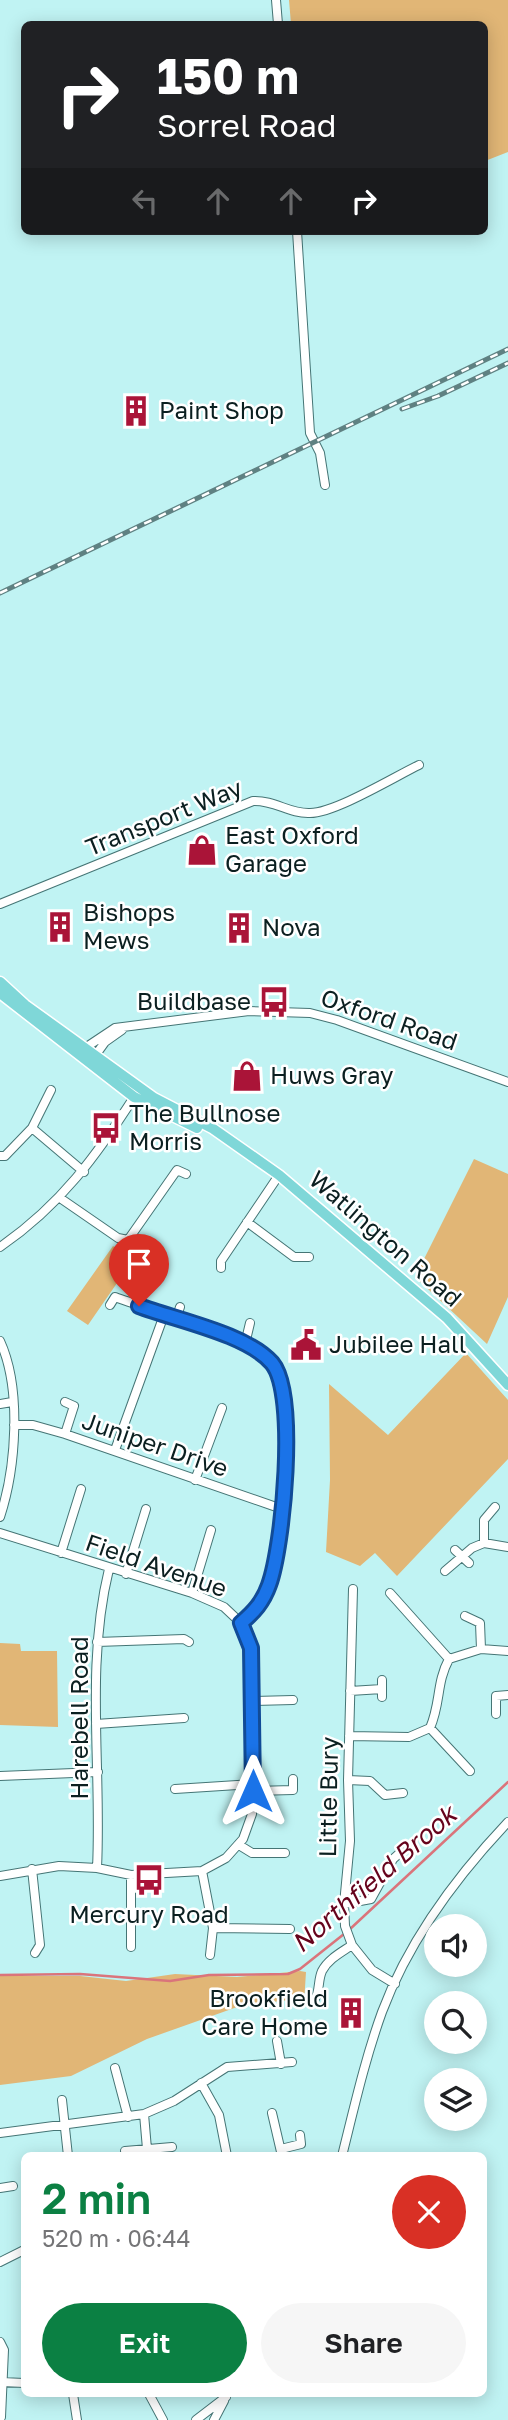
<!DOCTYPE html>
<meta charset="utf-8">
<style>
:root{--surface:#fff;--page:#f6f6f6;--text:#202124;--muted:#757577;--accent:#0b8043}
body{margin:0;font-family:"Golos Text",sans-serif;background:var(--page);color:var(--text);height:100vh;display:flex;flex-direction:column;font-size:26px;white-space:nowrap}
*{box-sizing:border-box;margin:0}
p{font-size:23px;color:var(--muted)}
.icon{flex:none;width:38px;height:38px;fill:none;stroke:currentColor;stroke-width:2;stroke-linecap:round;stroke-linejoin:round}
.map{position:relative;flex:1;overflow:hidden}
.drawer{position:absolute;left:21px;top:2152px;width:466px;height:245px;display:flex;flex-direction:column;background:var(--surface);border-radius:10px;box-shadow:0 4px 18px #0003}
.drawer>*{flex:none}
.hud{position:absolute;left:21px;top:21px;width:467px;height:214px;border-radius:10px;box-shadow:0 4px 18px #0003;background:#202124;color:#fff;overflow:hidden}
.buttons{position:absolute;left:424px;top:1914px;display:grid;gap:14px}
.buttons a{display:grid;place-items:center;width:63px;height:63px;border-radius:50%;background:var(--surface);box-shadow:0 4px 18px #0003;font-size:35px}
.pin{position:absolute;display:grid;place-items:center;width:60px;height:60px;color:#fff;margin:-72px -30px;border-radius:50% 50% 50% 0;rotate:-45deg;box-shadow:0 0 7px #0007}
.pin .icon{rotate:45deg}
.me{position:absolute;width:77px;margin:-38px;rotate:0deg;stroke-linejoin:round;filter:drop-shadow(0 0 5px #0008)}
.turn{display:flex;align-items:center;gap:24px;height:147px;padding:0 21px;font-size:32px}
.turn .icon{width:91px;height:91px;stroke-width:2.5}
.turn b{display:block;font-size:49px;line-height:60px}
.lanes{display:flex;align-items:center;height:66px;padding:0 21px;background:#0003;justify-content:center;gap:35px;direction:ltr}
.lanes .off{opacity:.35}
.round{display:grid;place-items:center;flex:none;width:74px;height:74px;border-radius:37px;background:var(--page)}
.overview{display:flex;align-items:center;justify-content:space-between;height:119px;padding:0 21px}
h1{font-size:42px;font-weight:600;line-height:52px;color:var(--accent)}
.primary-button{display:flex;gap:14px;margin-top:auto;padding:14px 21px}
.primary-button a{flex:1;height:80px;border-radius:42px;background:var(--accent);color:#fff;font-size:28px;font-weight:600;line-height:80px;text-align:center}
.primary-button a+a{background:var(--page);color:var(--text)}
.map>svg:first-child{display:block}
</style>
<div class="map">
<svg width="508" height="2420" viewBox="0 0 508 2420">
<rect width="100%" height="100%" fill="#c0f3f3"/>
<path fill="#e1b676" d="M289,0H508V152L485,161V24H291Z
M474,1159L508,1174V1297L487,1344L415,1277Z
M113,1246L133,1260L88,1325L67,1311Z
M466,1353L508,1400V1459L397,1576L375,1553L360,1566L326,1552L330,1480L329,1384L388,1435Z
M0,1643L20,1644L21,1651H57L58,1727L0,1725Z
M300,1971L306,1972L304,2003L298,1999L240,2006L147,2039L71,2076L0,2085V1976H80L126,1981L175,1974L237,1977Z"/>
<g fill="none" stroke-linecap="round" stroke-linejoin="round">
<path stroke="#da747b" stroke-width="2.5" d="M349,1930L508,1782
M0,1975L80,1974L170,1981L209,1975L288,1974L300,1969L344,1934"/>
<defs>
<path id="minor" d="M276,0L278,24
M297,231L310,433L320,453L325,485
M0,904L253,801C275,800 289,814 310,813C335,813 394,777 419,765
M82,1050L115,1028L249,1011L310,1013L337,1020L508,1082
M92,1060L105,1042L122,1030
M51,1090L32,1128L84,1172
M0,1156H5L32,1128
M60,1198L118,1238L128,1240L177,1170L186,1174
M247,1222L294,1257H309
M0,1247C61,1205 97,1155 136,1094
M221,1268V1261L279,1175
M110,1305L115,1297C152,1311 250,1336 272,1364C298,1395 283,1547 269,1585C263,1602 254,1612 241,1623
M176,1319L180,1307
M0,1341C22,1389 16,1468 0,1517
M245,1344L250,1323
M65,1402L74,1406L65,1434
M0,1404L12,1402
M14,1425H33L65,1434L282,1509
M115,1450L164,1315
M195,1480L222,1408
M495,1507L484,1520V1543L508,1547
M0,1533L192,1593L224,1607L241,1623L251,1648L253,1784L252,1814L243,1839L226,1858L202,1871L131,1875L97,1868L59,1866L0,1876
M455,1550L469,1563
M61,1553L81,1489
M445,1571L472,1548L484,1543
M126,1574L146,1509
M353,1589L348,1780L350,1841L344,1904L345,1926L352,1945L372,1970L395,1984
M192,1593L211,1530
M390,1593L449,1659
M465,1616L480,1623L481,1649
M97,1642L184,1639L189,1642
M350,1691L382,1689
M382,1697V1680
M253,1701L293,1700
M496,1714V1696L508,1695
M96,1724L184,1718
M430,1728L470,1771
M349,1736L409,1737L430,1728C441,1703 436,1683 449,1659L481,1649L508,1651
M0,1776L98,1772
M348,1780L370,1781L385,1795L403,1793
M175,1789L253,1784
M253,1791L293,1790V1779
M239,1845L252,1853H285
M97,1868C102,1768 85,1667 109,1569
M32,1869L40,1945L35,1953
M202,1871L213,1928L210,1955
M344,1904L371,1899L393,1859L401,1852
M213,1928L290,1929
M131,1947V1875
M312,2002C321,1994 317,1982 322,1971C328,1959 342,1952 352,1945
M277,2041L281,2064
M115,2068L128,2117
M201,2083L219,2115L227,2156
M62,2100L68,2156
M272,2113L282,2156
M144,2114L147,2149
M0,2133L144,2114L174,2101L227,2067L292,2062
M281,2149L301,2144L300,2135
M125,2151L172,2147
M342,2156C354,2108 365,2059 382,2012C409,1940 456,1877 508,1822
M0,2188L13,2186
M0,2262L24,2250
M0,2342L4,2350L1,2417
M2,2382L24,2383
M73,2394L77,2420
M149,2394L163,2420
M196,2420L226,2397
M214,2420L224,2401"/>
<path id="major" d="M0,982L25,1005L154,1098L212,1128L279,1175L447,1318L508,1385
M0,993L134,1097L197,1128"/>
</defs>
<use href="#minor" stroke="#457575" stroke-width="10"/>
<use href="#major" stroke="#fff" stroke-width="13"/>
<use href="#minor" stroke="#fff" stroke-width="8"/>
<use href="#major" stroke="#7fd7d8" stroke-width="10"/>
<defs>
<path id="rail" d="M402,409L438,396L508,363
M0,593L508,349"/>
</defs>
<use href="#rail" stroke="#5f8182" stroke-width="5"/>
<use href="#rail" stroke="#fff" stroke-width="2.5" stroke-dasharray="8" stroke-linecap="butt"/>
</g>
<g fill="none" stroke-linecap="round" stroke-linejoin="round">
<defs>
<path id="route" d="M139,1306C176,1320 247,1334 272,1363C298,1394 283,1547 269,1585C263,1602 254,1612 241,1623L251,1648L253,1791"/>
</defs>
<use href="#route" stroke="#114b97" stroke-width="18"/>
<use href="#route" stroke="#1a73e8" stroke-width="12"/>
</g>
<defs>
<symbol id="building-bare" viewBox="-9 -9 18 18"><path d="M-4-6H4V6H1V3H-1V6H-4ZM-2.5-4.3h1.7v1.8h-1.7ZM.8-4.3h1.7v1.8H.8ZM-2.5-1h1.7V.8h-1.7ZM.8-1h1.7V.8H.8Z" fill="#aa1438" stroke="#fff" stroke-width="2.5" paint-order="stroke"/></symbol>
<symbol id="shop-bare" viewBox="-9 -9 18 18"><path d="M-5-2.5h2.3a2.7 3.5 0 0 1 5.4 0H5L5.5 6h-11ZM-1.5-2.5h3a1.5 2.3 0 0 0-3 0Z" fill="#aa1438" stroke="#fff" stroke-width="2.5" paint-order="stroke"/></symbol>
<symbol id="bus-bare" viewBox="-9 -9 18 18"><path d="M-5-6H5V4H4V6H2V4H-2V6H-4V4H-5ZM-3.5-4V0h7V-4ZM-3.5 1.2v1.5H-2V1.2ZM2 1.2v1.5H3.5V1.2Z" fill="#aa1438" stroke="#fff" stroke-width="2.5" paint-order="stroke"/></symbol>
<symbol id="civic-bare" viewBox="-9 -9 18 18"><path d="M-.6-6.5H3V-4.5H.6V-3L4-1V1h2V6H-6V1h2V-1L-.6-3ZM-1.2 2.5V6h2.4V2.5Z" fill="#aa1438" stroke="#fff" stroke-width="2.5" paint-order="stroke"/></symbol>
</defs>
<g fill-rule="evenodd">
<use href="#building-bare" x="114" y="389" width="44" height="44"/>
<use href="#shop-bare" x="180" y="828" width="44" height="44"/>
<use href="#building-bare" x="38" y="905" width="44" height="44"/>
<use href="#building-bare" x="217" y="906" width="44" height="44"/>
<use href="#bus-bare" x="252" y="980" width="44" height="44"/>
<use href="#shop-bare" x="225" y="1054" width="44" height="44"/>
<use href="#bus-bare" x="84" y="1106" width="44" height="44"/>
<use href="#civic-bare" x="284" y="1323" width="44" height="44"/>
<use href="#bus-bare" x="127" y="1858" width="44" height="44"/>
<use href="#building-bare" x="329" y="1991" width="44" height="44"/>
</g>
<g text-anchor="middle" stroke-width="5" stroke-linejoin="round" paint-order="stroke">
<g font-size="24" fill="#0b1f20" stroke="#fff" text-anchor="start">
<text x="159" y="419">Paint Shop</text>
<text x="225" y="844">East Oxford<tspan x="225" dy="28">Garage</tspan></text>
<text x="83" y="921">Bishops<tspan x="83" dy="28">Mews</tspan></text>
<text x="262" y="936">Nova</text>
<text x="251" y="1010" text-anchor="end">Buildbase</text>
<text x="270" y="1084">Huws Gray</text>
<text x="129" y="1122">The Bullnose<tspan x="129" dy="28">Morris</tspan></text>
<text x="329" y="1353">Jubilee Hall</text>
<text x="149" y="1923" text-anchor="middle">Mercury Road</text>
<text x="328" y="2007" text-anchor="end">Brookfield<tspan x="328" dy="28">Care Home</tspan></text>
</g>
<g font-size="24" fill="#0b1f20" stroke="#fff">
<text transform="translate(164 818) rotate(-22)" y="8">Transport Way</text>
<text transform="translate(389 1020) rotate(19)" y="8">Oxford Road</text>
<text transform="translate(385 1239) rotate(41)" y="8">Watlington Road</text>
<text transform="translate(155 1445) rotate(19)" y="8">Juniper Drive</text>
<text transform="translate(156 1566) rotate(19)" y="8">Field Avenue</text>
<text transform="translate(80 1718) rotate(-90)" y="8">Harebell Road</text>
<text transform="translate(329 1797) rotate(-89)" y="8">Little Bury</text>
</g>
<g font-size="26" font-style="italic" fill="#65031c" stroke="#fff">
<text transform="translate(374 1879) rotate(-41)" y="9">Northfield Brook</text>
</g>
</g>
</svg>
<div class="buttons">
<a><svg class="icon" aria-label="sound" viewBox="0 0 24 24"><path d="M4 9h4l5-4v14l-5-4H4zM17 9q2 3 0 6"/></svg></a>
<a><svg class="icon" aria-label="search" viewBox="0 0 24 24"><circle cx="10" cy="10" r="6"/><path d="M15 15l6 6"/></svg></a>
<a><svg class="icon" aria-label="layers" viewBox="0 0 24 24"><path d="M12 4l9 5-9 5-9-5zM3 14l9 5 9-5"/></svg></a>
</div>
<div class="pin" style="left:139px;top:1306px;background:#d93025"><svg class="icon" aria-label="arrive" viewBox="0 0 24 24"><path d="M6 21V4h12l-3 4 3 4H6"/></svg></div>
<svg class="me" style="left:253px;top:1791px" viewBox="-20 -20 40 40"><path d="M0-17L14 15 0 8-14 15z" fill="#1a73e8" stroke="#fff" stroke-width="4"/></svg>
<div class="hud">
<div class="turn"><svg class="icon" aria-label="right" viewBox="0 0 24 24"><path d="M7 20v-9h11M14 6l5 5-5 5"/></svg><div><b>150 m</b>Sorrel Road</div></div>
<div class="lanes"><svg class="icon off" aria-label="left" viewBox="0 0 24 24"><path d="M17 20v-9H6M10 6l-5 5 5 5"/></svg><svg class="icon off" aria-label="ahead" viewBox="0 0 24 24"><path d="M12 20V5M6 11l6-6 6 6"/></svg><svg class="icon off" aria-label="ahead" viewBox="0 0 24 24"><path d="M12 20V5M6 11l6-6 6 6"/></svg><svg class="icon" aria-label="right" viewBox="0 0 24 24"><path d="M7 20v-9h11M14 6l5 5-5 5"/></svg></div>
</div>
<section class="drawer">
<div class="overview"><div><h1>2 min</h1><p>520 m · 06:44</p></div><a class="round" style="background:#d93025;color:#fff"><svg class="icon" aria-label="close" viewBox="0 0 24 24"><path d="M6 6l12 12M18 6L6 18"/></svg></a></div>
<div class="primary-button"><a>Exit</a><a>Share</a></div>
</section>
</div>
